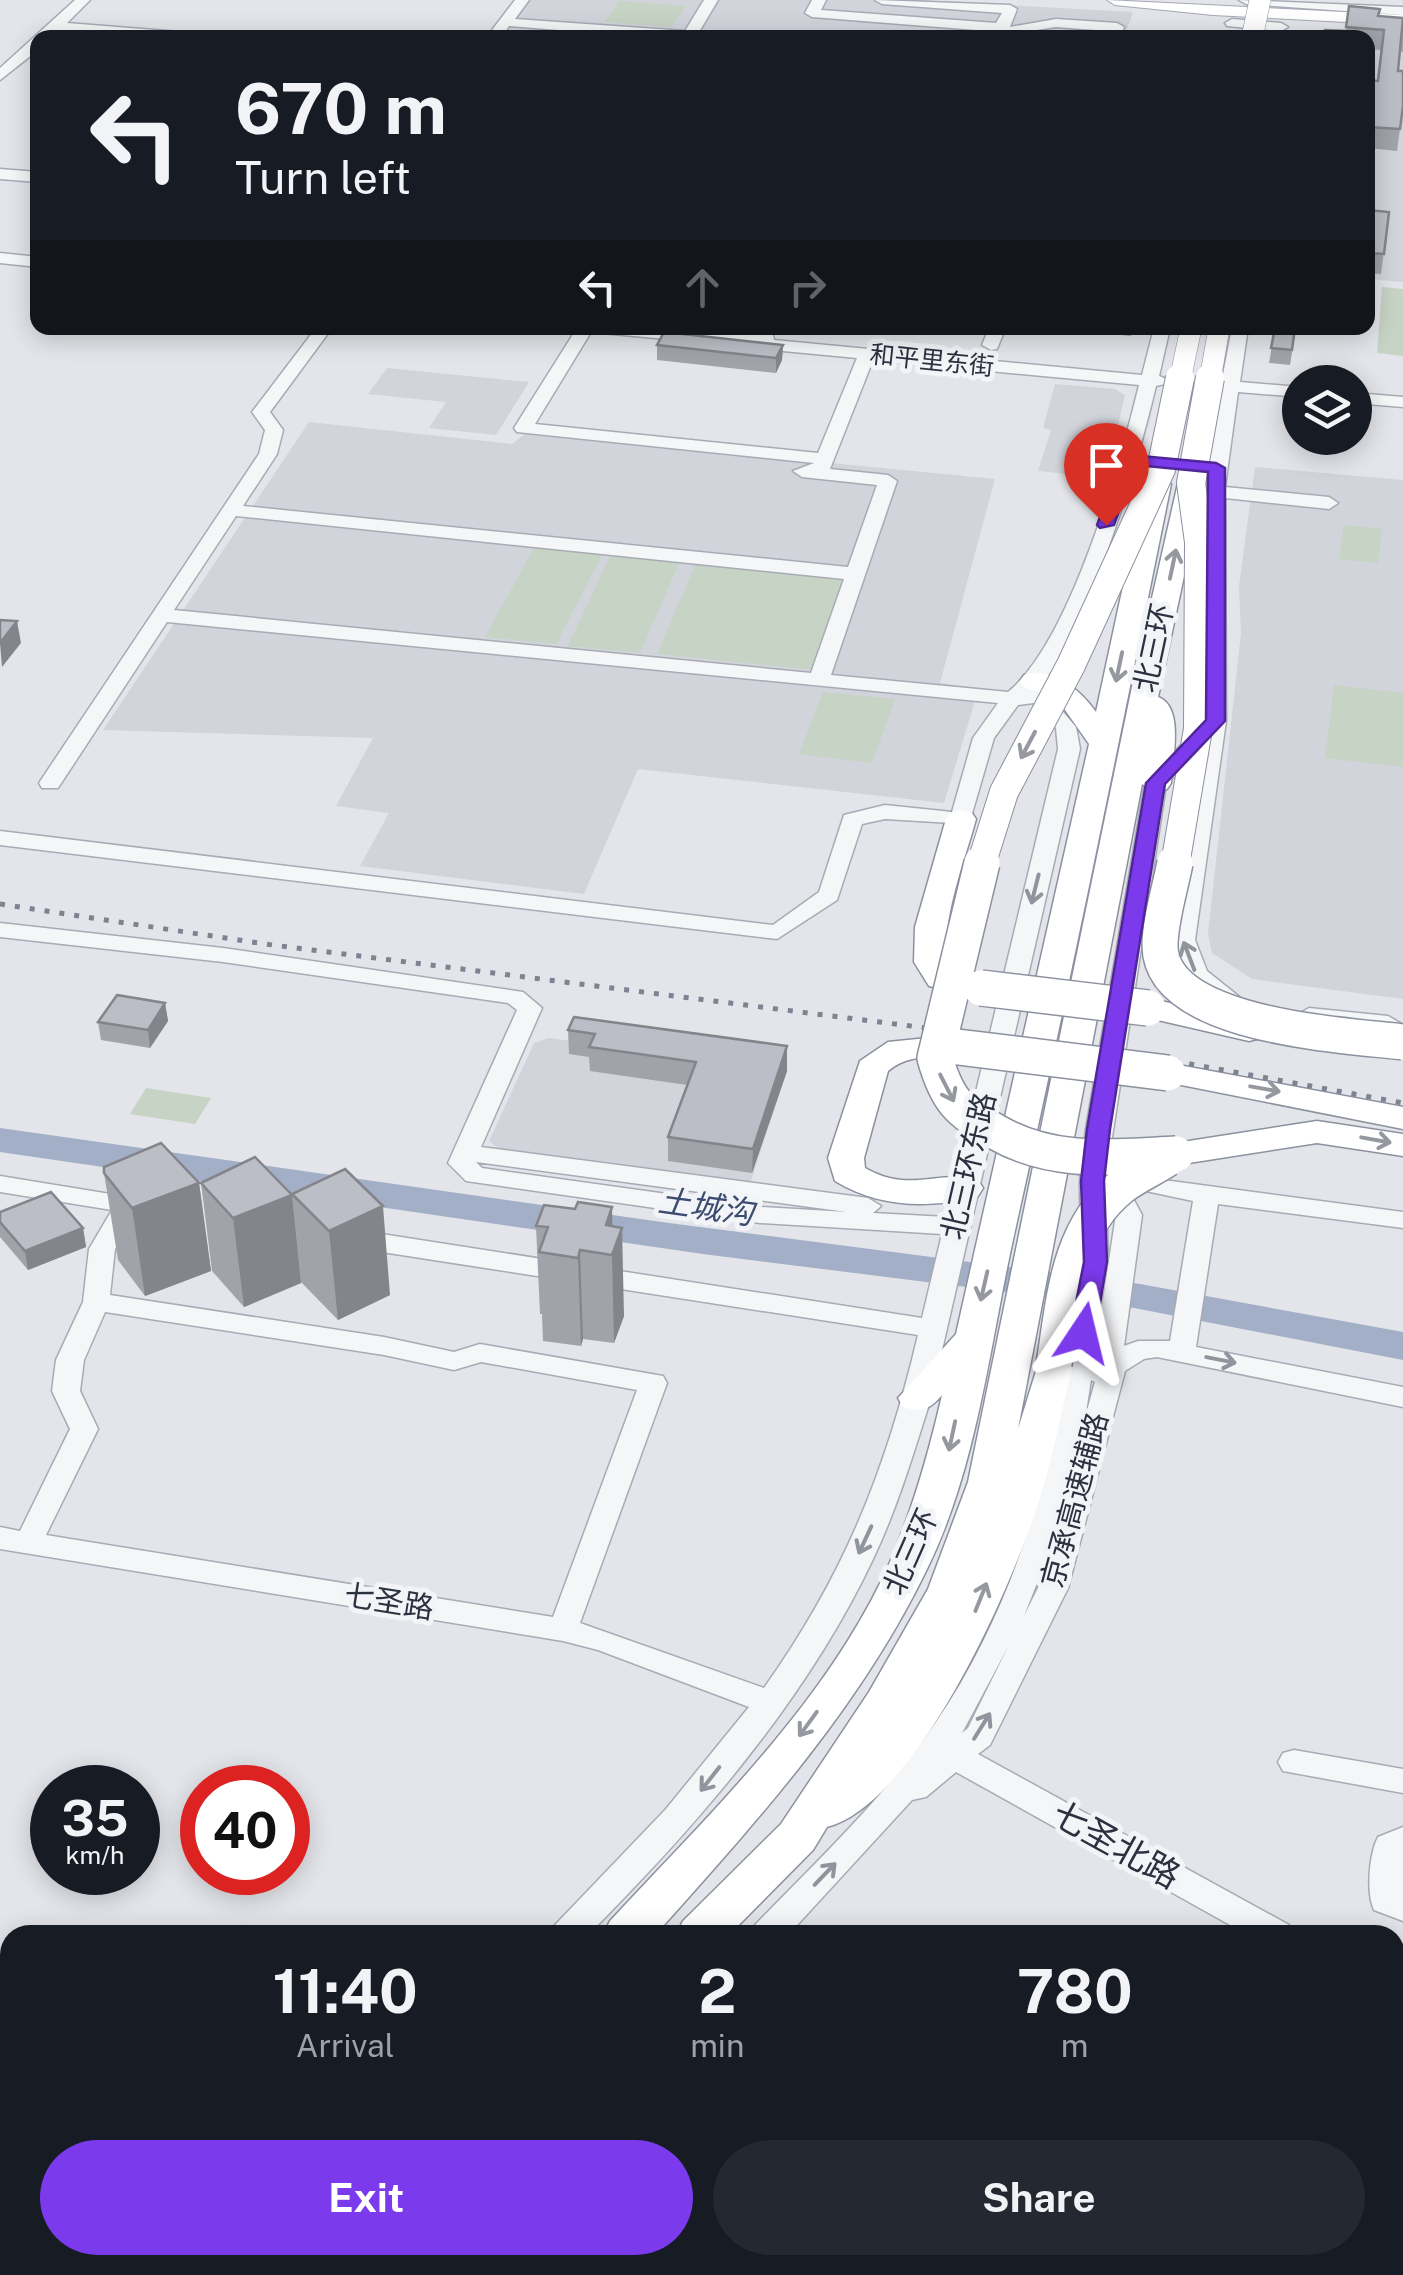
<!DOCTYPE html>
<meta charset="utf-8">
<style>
:root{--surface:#171b24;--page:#242831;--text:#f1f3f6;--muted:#9ea1a6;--accent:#7c3aed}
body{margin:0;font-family:"Public Sans","Noto Sans SC",sans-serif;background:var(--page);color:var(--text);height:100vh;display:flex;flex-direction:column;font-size:38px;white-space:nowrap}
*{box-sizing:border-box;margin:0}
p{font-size:32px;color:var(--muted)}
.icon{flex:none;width:55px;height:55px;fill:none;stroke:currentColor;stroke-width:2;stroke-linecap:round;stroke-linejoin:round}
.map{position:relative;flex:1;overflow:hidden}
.drawer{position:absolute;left:0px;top:1925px;width:1405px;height:350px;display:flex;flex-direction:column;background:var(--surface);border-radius:30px 30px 0 0;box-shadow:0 5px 25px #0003}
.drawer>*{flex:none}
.guide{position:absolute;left:30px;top:30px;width:1345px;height:305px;border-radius:20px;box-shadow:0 5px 25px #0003;background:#171b24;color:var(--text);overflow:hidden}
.controls{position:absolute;left:1282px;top:365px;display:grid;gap:20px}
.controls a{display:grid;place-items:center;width:90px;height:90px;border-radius:50%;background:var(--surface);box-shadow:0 5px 25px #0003;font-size:50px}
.speed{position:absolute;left:30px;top:1765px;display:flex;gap:20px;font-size:50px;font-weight:700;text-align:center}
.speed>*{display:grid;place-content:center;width:130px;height:130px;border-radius:50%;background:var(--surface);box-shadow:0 5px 25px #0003;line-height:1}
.speed small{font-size:25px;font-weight:400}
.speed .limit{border:15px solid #d22;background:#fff;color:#111}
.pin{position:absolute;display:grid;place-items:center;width:85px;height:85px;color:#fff;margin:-102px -42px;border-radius:50% 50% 50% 0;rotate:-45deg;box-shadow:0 0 10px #0007}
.pin .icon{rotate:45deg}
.me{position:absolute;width:110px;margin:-55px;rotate:10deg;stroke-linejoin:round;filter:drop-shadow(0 0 8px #0008)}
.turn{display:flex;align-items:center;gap:35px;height:210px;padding:0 40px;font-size:45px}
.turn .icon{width:130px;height:130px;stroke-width:2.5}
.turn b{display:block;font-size:70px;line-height:85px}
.lanes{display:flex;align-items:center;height:95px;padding:0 40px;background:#0003;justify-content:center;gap:50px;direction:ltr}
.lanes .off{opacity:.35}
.eta{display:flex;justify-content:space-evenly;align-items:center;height:170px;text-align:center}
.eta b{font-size:60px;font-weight:700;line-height:70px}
.action{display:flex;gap:20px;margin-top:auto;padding:20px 40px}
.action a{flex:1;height:115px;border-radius:60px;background:var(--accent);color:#fff;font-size:40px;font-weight:700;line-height:115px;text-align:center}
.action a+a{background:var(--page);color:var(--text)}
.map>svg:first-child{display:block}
</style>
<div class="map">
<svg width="1403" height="2275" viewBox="0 0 1403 2275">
<rect width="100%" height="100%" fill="#e3e5ea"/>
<path fill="#d1d4db" d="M529,0H919L1133,12L1124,38H499Z
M1403,30V282L1368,279V38H1346Z
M387,368L529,382L496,435L429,428L446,402L368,394Z
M1055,384L1115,389L1125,395L1106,478L1038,471L1051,430L1043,428Z
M309,422L512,444L526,433L995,479L940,683L979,688L944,803L638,769L584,894L360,866L389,813L336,806L373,738L103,730Z
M1255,467L1403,480V999L1252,979L1212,953L1208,934L1241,633L1239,586Z
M549,1038L787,1071L750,1184L498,1148L489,1141L534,1043Z"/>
<path fill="#c7d3c5" d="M619,1L686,6L672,27L604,22Z
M1382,287L1403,289V356L1377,353Z
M1344,525L1382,529L1378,563L1339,559Z
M535,546L603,553L556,644L485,637Z
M611,554L680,561L640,653L568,646Z
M696,563L845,577L813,670L657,654Z
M1334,685L1403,693V767L1325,758Z
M823,692L895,699L872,763L799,754Z
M146,1088L211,1098L195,1124L130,1114Z"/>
<path fill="#a2afc6" d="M0,1128L669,1223L1140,1284L1403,1332V1360L1134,1308L703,1254L0,1152Z"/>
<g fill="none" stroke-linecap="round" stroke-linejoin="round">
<defs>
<path id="minor" d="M75,0H90L67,23L205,34L212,38H146L58,30L51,38H38V50L0,80V68Z
M515,0H529L515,19L685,31L704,0H718L699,32L730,38H659L509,26L501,38H486Z
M812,0H826L821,10L996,23L1002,13L882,4L875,0L1010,5L1017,9L1010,27L1056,19L1117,23L1124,27L1120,38H1106L1109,31L1056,27L984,38L989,31L812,17L805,13Z
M1239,0L1403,7V15L1246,4Z
M1232,19L1281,23L1288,27L1281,31L1227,26L1225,23Z
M0,169L38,172V182L0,179Z
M0,253L38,257V267L0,263Z
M316,328H332L270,412L283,430L277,454L243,506L848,567L877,485L802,477L793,471L814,463L517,432L514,428L577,328H709L767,333L773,334L774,340L1142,375L1154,328H1170L1159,376L1174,382L1156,386C1140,454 1085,649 1034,691L1046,692L1076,727L1080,749L931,1398C914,1452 898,1506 874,1557C807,1700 698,1824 588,1935H551L555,1925L666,1809L749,1707L598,1650L563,1641L0,1549V1527L20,1531L70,1429L52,1391L56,1360L83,1302L89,1249L112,1210L0,1192V1176L147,1200L151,1206L147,1212L136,1214L115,1249L110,1295L384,1337L454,1352L480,1344L663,1376L667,1383L580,1623L764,1688C845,1574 886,1470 918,1335L356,1248L343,1239L356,1230L922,1318L942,1234L760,1223L466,1181L448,1163L517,1010L508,1003L223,962L0,937V923L223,948L523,992L542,1008L481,1147L868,1198L881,1206L873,1213L946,1217L1058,749L1056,728L1034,703L1018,705L994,738L969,824L885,819L862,824L837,900L777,939L0,845V831L773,925L819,892L844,815L885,805L952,812L973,738L998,703L167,622L58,788H42L39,783L259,454L265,430L252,412ZM591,332L698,342L706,337L745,341L746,347L752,348L857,358L818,453L535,424ZM873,360L1139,385C1120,464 1070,642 1008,692L831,675L897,481L888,475L830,469ZM236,516L844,579L811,673L174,610ZM476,1162L847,1212L760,1207L482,1168ZM105,1312L384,1355L454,1370L481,1362L637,1390L553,1617L46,1535L98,1429L80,1391L84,1360Z
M989,328H1045L1037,333L1004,332L997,349L991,350L982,345Z
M1232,328H1248L1240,382L1300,387V397L1238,392L1225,487L1329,497L1338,503L1329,509L1225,498L1226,721L1195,940L1207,971L1242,999L1230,1006C1199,998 1178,970 1171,940L1203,747L1166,785L1107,1170L1123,1169L1156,1179L1403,1212V1228L1218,1204L1196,1347L1403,1387V1407L1157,1357L1144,1359L1125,1371L1068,1588L990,1745L978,1754L1289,1925L1293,1935H1248L956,1772L926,1797L912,1800L788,1935H751L755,1925C818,1860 885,1797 936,1722C1027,1589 1065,1423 1081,1265C1084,1238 1079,1209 1080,1182C1081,1164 1084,1146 1086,1129L1145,783L1203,722L1207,468L1220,391L1206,385L1222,380ZM1127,1187L1193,1201L1170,1341H1138L1124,1346L1142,1215ZM1106,1196L1116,1215L1095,1351L1108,1262ZM1091,1380L1095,1382L1085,1418ZM1046,1560L1038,1588L1024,1616ZM1009,1645L968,1728L962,1733Z
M1355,393L1403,397V407L1355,403Z
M1309,1008L1388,1016L1400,1023L1388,1030L1301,1020L1297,1015Z
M1294,1750L1403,1769V1793L1283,1771L1278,1762L1283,1753Z
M1403,1827V1921L1374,1910C1366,1893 1369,1854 1378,1837Z
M1395,1999L1403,2001V2035L1395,2033Z
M40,2265H89L85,2275H36Z
M788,2265H829L833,2275H792Z"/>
<path id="major" d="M1107,0L1403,15V25L1213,15L1115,5Z"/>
<path id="highway" d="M1191,475L1204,483L1158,697C1185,707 1172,760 1171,783L1167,789L1156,792L1142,784L1018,1429L1041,1355L1054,1351L1067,1355L1073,1364C1062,1408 1054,1454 1040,1497C1015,1581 917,1804 827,1827L813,1850L729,1935H676L683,1921L781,1824L869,1692L928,1589L968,1482L1133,682L1178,483Z
M1158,476L1171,484C1121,732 1071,979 1016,1226C990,1340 979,1463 927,1569C860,1708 757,1821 655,1935H603L610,1921C711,1812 829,1700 890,1562C913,1508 929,1452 942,1395C930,1409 922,1413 903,1407L898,1398L956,1334L1089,744L1058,700L1024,687L1020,681L1024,675C1054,667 1080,690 1096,712L1145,484Z
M961,810L972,813L976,819C967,855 932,941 953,972L992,981L996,988L992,995L980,998L929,986L914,962L915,927L946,819L950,813Z
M1148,998L1261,1024L1266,1031L1261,1038L1249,1041L1136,1015L1131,1008L1136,1001Z
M947,1036L970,1040L975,1047L970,1054C941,1062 914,1049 888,1071L864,1158L865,1168C910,1194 938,1169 978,1180L983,1188L978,1196C929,1209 880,1208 835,1181L828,1158L860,1061L888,1042Z
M1168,1063L1403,1107V1129L1156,1080L1151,1073L1156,1066Z
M1317,1121L1403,1134V1156L1317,1143L1176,1165L1164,1162L1158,1154L1164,1146L1176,1143Z
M125,2265H187L183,2275H121Z
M213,2265H275L271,2275H209Z
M319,2265H372L368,2275H315Z"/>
</defs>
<use href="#minor" stroke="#a8abb4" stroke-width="3"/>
<use href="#major" stroke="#a3a8b4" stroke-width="2"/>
<use href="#highway" stroke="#8c919f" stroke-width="3"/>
<use href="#minor" fill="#f5f6f8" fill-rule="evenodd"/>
<use href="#major" fill="#fff" fill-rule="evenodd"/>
<use href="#highway" fill="#fff" fill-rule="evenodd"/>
<path stroke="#7e8392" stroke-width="5" stroke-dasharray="5 10" stroke-linecap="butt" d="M0,904L265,944L1147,1056L1403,1103"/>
<defs>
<path id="highway-bridge-far2" d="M1252,38L1260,0
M1180,380L1191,328
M1210,380L1219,328"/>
<path id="highway-bridge-far1" d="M981,865L1004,792L1071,665L1161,469L1180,378
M1175,865L1198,729L1199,542L1191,483L1210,378"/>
<path id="highway-bridge" d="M982,863L935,1058C947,1100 958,1111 996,1132C1053,1165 1112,1157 1176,1154
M1175,863C1170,889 1160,920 1160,946C1161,1027 1346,1035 1403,1042
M981,988L1148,1008
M958,1047L1168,1073
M1054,1364C1064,1302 1067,1230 1121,1187C1135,1176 1152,1169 1167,1159"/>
</defs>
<use href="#highway-bridge-far2" stroke="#8c919f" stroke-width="22" stroke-linecap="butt"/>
<use href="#highway-bridge-far1" stroke="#8c919f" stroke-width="30" stroke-linecap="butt"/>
<use href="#highway-bridge" stroke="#8c919f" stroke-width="38" stroke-linecap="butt"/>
<use href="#highway-bridge-far2" stroke="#fff" stroke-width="21"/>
<use href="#highway-bridge-far1" stroke="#fff" stroke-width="28"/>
<use href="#highway-bridge" stroke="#fff" stroke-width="35"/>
</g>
<path fill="#a1a3aa" d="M1349,6L1378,16L1403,18V52L1400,51L1398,71L1403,106L1397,151L1368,148V80L1377,81L1381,50L1368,49V38H1324L1346,31Z
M1368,210L1389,212L1381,274L1368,273Z
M1048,328H1133L1131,336Z
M1275,328H1296L1290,365L1269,363Z
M657,345H783L782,360L776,373L657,360Z
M165,1003L168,1021L150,1048L101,1040L98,1022Z
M574,1017L787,1071L752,1173L668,1161V1137L687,1085L590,1071L589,1057L569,1054L568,1030Z
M345,1169L390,1295L338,1320L301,1282L292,1194Z
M104,1173L199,1183L211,1271L145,1296L118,1260Z
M201,1183L292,1195L301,1283L244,1307L212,1271Z
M0,1212L83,1228L86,1247L28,1270L0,1237Z
M536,1226H613L624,1316L614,1343L583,1339L581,1346L543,1341L542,1314H540Z"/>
<path fill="#83858b" d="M783,345L782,360L776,373V358Z
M17,621L21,643L2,667L0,643Z
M165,1003L168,1021L150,1048L148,1030Z
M787,1046V1071L752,1173L753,1149Z
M199,1183L211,1271L145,1296L132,1208Z
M292,1195L301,1283L244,1307L233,1218Z
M383,1206L390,1295L338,1320L329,1231Z
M612,1207L613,1252L622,1228L624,1316L614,1343L612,1255L606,1225Z
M83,1228L86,1247L28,1270L25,1251Z
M580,1250L583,1339L581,1346L578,1258Z"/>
<path fill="#bbbec6" stroke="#83858b" stroke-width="2.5" d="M1349,6L1380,9L1378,16L1403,18L1398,71H1403V106L1400,129L1368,127L1371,102H1368V80L1378,81L1384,30L1346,27Z
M1325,30L1346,31L1345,38H1324Z
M1368,210L1389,212L1384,254L1368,253Z
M1275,328H1295L1292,350L1271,348Z
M664,332L783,345L776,358L657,345Z
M0,620L17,621L0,643Z
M117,995L165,1003L148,1030L98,1022Z
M574,1017L787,1046L753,1149L668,1137L696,1062L589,1047L595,1034L568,1030Z
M161,1143L199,1183L132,1208L104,1173V1167Z
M255,1157L292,1195L233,1218L201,1183Z
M345,1169L383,1206L329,1231L292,1194Z
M51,1192L83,1228L25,1251L0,1222V1212Z
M578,1202L612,1207L606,1225L622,1228L612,1255L580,1250L578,1258L539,1252L548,1227L536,1226L544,1205L575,1209Z"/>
<defs><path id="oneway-shaft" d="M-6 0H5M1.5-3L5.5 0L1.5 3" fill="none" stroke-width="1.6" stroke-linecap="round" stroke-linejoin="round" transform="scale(2.5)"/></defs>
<g stroke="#9698a0">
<use href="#oneway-shaft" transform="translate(1173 564) rotate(-78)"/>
<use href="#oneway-shaft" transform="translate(1119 667) rotate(102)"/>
<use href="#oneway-shaft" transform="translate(1028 745) rotate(118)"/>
<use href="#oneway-shaft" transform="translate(947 1088) rotate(63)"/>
<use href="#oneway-shaft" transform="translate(1265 1089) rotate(10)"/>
<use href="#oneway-shaft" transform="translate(1376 1140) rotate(10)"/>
<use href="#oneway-shaft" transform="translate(984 1286) rotate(103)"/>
<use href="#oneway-shaft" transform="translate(952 1436) rotate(102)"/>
<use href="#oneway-shaft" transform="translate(981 1597) rotate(-68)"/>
<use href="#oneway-shaft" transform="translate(808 1724) rotate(126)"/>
</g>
<g stroke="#90949c">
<use href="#oneway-shaft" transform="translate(1035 889) rotate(104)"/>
<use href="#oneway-shaft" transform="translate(1189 956) rotate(-111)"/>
<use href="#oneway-shaft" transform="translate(1221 1360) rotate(11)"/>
<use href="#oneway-shaft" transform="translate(865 1540) rotate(115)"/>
<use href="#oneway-shaft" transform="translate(982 1726) rotate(-58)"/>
<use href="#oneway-shaft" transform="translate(710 1779) rotate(128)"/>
<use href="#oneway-shaft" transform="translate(825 1874) rotate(-46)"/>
</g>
<path fill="#7c3aed" stroke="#51269a" stroke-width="2.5" d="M1130,455L1216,463L1225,468V721L1165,784L1110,1129L1104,1181L1107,1262L1095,1333L1083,1341L1070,1333L1084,1262L1081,1181L1087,1129L1146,783L1206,720L1208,472L1136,465L1114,525L1100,528L1097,525L1122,460Z"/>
<g text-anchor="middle" stroke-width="10" stroke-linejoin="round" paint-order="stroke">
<g font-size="25" fill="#2c3140" stroke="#f2f4f7">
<text transform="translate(932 360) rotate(6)" y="9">和平里东街</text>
</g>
<g font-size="30" fill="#2c3140" stroke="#f2f4f7">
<text transform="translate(1154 648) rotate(-78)" y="10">北三环</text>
<text transform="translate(969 1166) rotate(-77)" y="10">北三环东路</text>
<text transform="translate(1075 1500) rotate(-75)" y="10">京承高速辅路</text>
<text transform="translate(911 1552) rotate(-66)" y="10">北三环</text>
<text transform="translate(389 1602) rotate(9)" y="10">七圣路</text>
</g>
<g font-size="32" font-style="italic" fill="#3b4c70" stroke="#f2f4f7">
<text transform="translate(706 1207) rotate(8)" y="11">土城沟</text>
</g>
<g font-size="35" fill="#2c3140" stroke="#f2f4f7">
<text transform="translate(1116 1845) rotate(29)" y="12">七圣北路</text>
</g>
</g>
</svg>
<div class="controls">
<a><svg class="icon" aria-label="layers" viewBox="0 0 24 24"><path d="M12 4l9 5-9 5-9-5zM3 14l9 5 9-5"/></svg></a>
</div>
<div class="speed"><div>35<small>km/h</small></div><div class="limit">40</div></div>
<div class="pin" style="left:1106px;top:525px;background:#d93025"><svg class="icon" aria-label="arrive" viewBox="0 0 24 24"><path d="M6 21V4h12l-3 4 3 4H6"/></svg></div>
<svg class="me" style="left:1083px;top:1333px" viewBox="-20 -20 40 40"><path d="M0-17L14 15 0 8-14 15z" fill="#7c3aed" stroke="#fff" stroke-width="4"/></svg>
<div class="guide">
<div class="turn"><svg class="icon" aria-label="left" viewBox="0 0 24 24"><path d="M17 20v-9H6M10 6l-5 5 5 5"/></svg><div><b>670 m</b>Turn left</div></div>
<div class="lanes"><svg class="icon" aria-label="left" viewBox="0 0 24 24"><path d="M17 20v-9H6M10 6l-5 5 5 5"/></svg><svg class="icon off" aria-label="ahead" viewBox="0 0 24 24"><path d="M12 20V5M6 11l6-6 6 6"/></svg><svg class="icon off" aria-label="right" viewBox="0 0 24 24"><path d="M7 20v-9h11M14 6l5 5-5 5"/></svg></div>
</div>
<section class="drawer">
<div class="eta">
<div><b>11:40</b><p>Arrival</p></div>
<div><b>2</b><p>min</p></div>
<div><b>780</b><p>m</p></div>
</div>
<div class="action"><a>Exit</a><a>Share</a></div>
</section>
</div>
